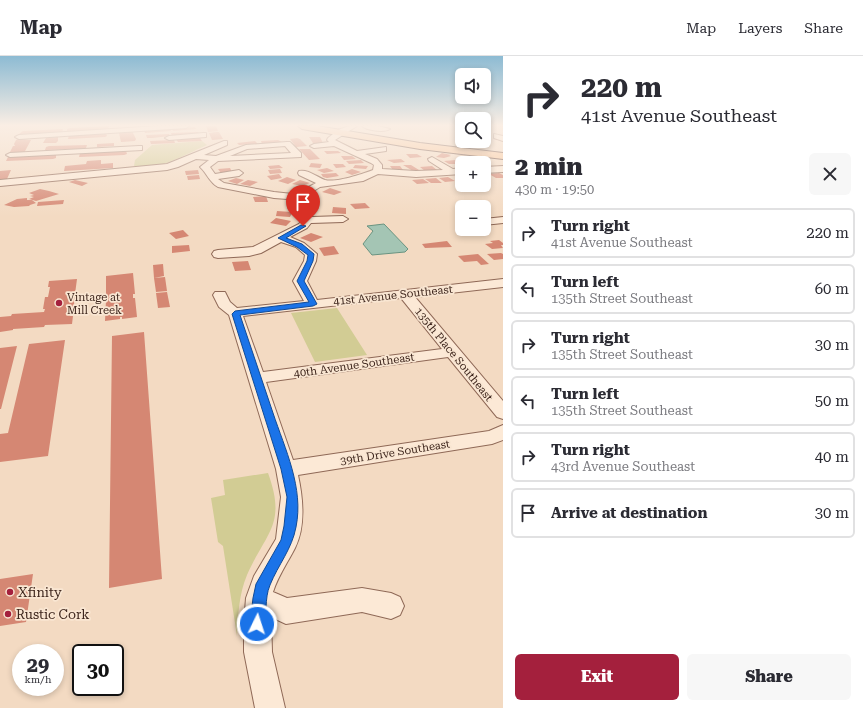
<!DOCTYPE html>
<meta charset="utf-8">
<style>
:root{--surface:#fff;--page:#f7f7f7;--text:#2b2b33;--muted:#7c7c81;--line:#e1e1e2;--accent:#a4203d}
body{margin:0;font-family:"Roboto Serif",serif;background:var(--page);color:var(--text);height:100vh;display:flex;flex-direction:column;font-size:15px;white-space:nowrap}
*{box-sizing:border-box;margin:0}
p{font-size:13px;color:var(--muted)}
.icon{flex:none;width:22px;height:22px;fill:none;stroke:currentColor;stroke-width:2;stroke-linecap:round;stroke-linejoin:round}
.map{position:relative;flex:1;overflow:hidden}
.side{display:flex;flex-direction:column;background:var(--surface);width:360px}
.side>*{flex:none}
.banner{background:#fff;color:var(--text);overflow:hidden}
.tools{position:absolute;left:455px;top:12px;display:grid;gap:8px}
.tools a{display:grid;place-items:center;width:36px;height:36px;border-radius:6px;background:var(--surface);box-shadow:0 2px 6px #0003;font-size:20px}
.speed{position:absolute;left:12px;top:588px;display:flex;gap:8px;font-size:20px;font-weight:700;text-align:center}
.speed>*{display:grid;place-content:center;width:52px;height:52px;border-radius:50%;background:var(--surface);box-shadow:0 2px 6px #0003;line-height:1}
.speed small{font-size:10px;font-weight:400}
.speed .limit{border:2px solid #111;border-radius:6px;background:#fff;color:#111}
.pin{position:absolute;display:grid;place-items:center;width:34px;height:34px;color:#fff;margin:-41px -17px;border-radius:50% 50% 50% 0;rotate:-45deg;box-shadow:0 0 4px #0007}
.pin .icon{rotate:45deg}
.me{position:absolute;width:44px;margin:-22px;rotate:4deg;stroke-linejoin:round;filter:drop-shadow(0 0 3px #0008)}
.turn{display:flex;align-items:center;gap:14px;height:84px;padding:0 12px;font-size:18px}
.turn .icon{width:52px;height:52px;stroke-width:2.5}
.turn b{display:block;font-size:28px;line-height:34px}
.round{display:grid;place-items:center;flex:none;width:42px;height:42px;border-radius:6px;background:var(--page)}
.head{display:flex;align-items:center;justify-content:space-between;height:68px;padding:0 12px}
h1{font-size:24px;font-weight:800;line-height:30px}
.action{display:flex;gap:8px;margin-top:auto;padding:8px 12px}
.action a{flex:1;height:46px;border-radius:6px;background:var(--accent);color:#fff;font-size:16px;font-weight:800;line-height:46px;text-align:center}
.action a+a{background:var(--page);color:var(--text)}
ul{padding:0;list-style:none}
li{display:flex;align-items:center;gap:12px;height:50px;margin:0 8px 6px;padding:0 4px;border:2px solid var(--line);border-radius:6px}
li div{flex:1}
li b{display:block;font-size:15px}
li em{font-style:normal}
header{display:flex;align-items:center;gap:24px;box-sizing:border-box;height:56px;padding:0 20px;background:var(--surface);border-bottom:1px solid var(--line)}
header strong{font-size:19px}
nav{display:flex;gap:22px;margin-inline-start:auto;font-size:14px}
main{display:flex;flex:1;min-height:0}
.map>svg:first-child{display:block}
</style>
<header>
<strong>Map</strong>
<nav><a>Map</a><a>Layers</a><a>Share</a></nav>
</header>
<main>
<div class="map">
<svg width="503" height="652" viewBox="0 0 503 652">
<rect width="100%" height="100%" fill="#f3dac2"/>
<path fill="#d2cc94" d="M202,85L207,89C188,97 155,117 134,110L135,104L152,89Z
M337,252L367,299L315,306L291,257Z
M268,417C287,469 266,476 247,519C239,538 238,559 237,580L223,490L218,486L211,442L225,439L223,424Z"/>
<path fill="#a4c5b4" stroke="#6a9481" d="M384,168L408,193L405,196L372,199L363,188L373,175L367,170Z"/>
<path fill="#d58773" d="M109,70L108,73L104,74L67,75V73L70,72Z
M206,70H216L218,75L208,76Z
M195,71L196,73L173,75L172,72Z
M63,73L62,76L57,77L19,78L23,75Z
M170,73L171,75L145,77L144,74Z
M132,75L136,83L135,85L121,86L119,77Z
M198,76L199,78L172,80L171,77Z
M216,76H219L223,83L212,84L209,77Z
M106,77L107,80L105,81L68,83L69,79Z
M169,78L170,80L152,82H147L146,79Z
M58,81V85L56,87H43L46,82Z
M309,81H320L323,87H313Z
M200,82L202,85L178,86L176,83Z
M297,82L300,83L307,90L296,91L290,83Z
M18,83L31,84L24,97L10,96L13,90H15L14,88L16,84Z
M174,84L175,87L151,88L150,85Z
M278,84L282,86L262,88L261,85Z
M255,85L258,88L239,89L237,87Z
M114,87V90L97,91V88Z
M87,89L86,92L81,93L45,94L46,91L49,90Z
M299,93H310L320,103L309,104Z
M126,95L127,98L124,99L79,101L80,97Z
M324,95H338L341,97L327,98Z
M442,97L451,99L449,100H451L444,102L436,101Z
M406,98H417L422,101L410,102Z
M56,99V102L53,103L6,105L8,101Z
M341,100H352L356,103L344,104Z
M466,102L472,104H480L479,107L465,106Z
M401,103L405,106L394,107L387,104Z
M101,104V108L113,107V112L64,115L65,110L86,108L87,105Z
M361,104L364,107L349,108L346,105Z
M455,104L461,108H449L444,105Z
M311,107L322,108L320,112L309,111Z
M333,108H343L346,111L336,112Z
M279,109L283,112L270,113L268,110Z
M355,109L368,110L366,113L353,112Z
M403,109H411L419,114L413,115Z
M390,110H400L403,114H393Z
M432,110L437,114L425,115L420,111Z
M230,112L232,116L221,117L218,113Z
M327,112L334,115L324,117L317,114Z
M280,113L282,117L270,118L268,114Z
M352,113L361,116L352,119L345,116Z
M11,114L7,123H0V115Z
M198,114L199,118L186,119L185,115Z
M336,117L339,120L327,122L323,121L321,118Z
M499,117L503,119V122H496L489,118Z
M279,118L282,122L271,124L267,120Z
M199,119L200,123L188,124L187,120Z
M287,121L296,124L288,128L278,125Z
M448,121L455,125L445,126L439,122Z
M236,122L244,124L237,128L228,125Z
M436,122L442,127H431L425,123Z
M423,123L429,127L417,128L412,124Z
M75,124L88,127L82,130L69,126Z
M248,124L258,126L250,130L240,128Z
M300,124L310,127L302,130L292,128Z
M330,132L342,136L334,139L322,136Z
M40,133L49,135L59,138L36,145L29,143L34,141L30,140L34,139L29,137Z
M266,140L268,146H255L253,141Z
M27,142V144H32L36,147L30,149L29,150L14,151L4,149L17,143Z
M64,144L63,148L37,150L38,146Z
M365,147L370,152L355,153L350,148Z
M333,151L346,152V158L332,157Z
M277,155L292,156L291,159L290,161L276,160Z
M276,162L291,165L286,170L270,167Z
M183,174L189,180L176,183L169,177Z
M311,177L323,181L311,186L300,182Z
M499,184L503,187V189H501L503,192L492,193L485,188L493,187L490,185Z
M447,185L452,191L425,192L422,188Z
M189,189L190,195L172,197V190Z
M334,190L339,198L324,200L319,192Z
M501,197L503,198V203L494,204L487,198Z
M478,198L489,208L481,209L477,205L464,206L458,200Z
M248,205L251,214L235,215L232,206Z
M163,208L164,220L154,222L153,209Z
M133,217L135,238H133V242H135L137,261L122,263V261H120V263L105,265L106,244H108V240H106V220Z
M165,221L167,235L156,236L154,222Z
M77,223L75,238H73V240H75L73,257H71L70,260H73L72,268L45,269L44,271L13,273V274L0,276V261L11,260L12,258L44,256L45,253H43L45,241H48L50,231H48L49,225Z
M167,236L170,251L158,252L156,237Z
M144,276L162,523L109,532L112,280Z
M65,284L48,400L0,406V378L8,377L29,288Z
M17,290L1,353H0V292Z
M33,518L26,566L0,570V523Z"/>
<g fill="none" stroke-linecap="round" stroke-linejoin="round">
<defs>
<path id="minor" d="M158,70H189L186,72L19,83L15,81L19,79Z
M349,70H357L335,84L357,95L386,91V95L365,98L377,103L382,109V113L416,115L443,114L429,105L428,103L432,101L453,113L462,112V118L416,121L378,118L363,125L320,131L312,136L311,142L312,161L343,160L348,163L343,166L311,167L307,172L290,181L304,187L317,198L316,205L307,225L317,244L503,223V231L415,241L503,345V363L497,361L448,301L266,326L293,404L489,375L503,369V384L492,388L298,419C303,442 306,470 295,492C288,506 278,520 273,536L287,542L362,532L391,537L400,541L404,550L400,559L391,563L362,556L286,568L271,561L272,596L285,652H255L244,596V568L246,542L254,520L276,483L281,441L276,413L229,259L219,251L213,239L215,236H225L230,246L237,252L304,245L293,225L304,205L305,199L296,191L281,186L261,197L249,200L218,202L214,201L212,198L214,195L218,194L253,191L299,168L302,164L301,144L274,142L218,131C209,126 207,117 200,111L209,104L196,103L178,111L167,114L0,130V124L167,108L224,85H227V89L204,99L216,100L246,89L287,86H290L301,97V101L218,105L210,111L215,118L239,114L243,117L239,120L218,123L224,127L274,136L302,139L305,133L316,127L299,119L298,117L299,115C308,113 317,121 325,124C335,127 363,118 373,114L374,109L371,107L334,90L314,92L310,90L314,88L329,86L327,84L328,82L338,74ZM285,90L291,97L230,100L247,93ZM401,242L442,293L263,316L243,260Z
M362,70H378L390,73C384,77 366,74 362,70Z
M203,77H206V81L169,84L165,82L169,80Z
M494,78L503,80V85L494,82Z
M139,90H142V94L10,101L6,99L10,97Z
M503,110V116L484,117V111Z
M503,161V167L484,169V163Z
M461,165L462,171L457,170L456,168L457,166Z"/>
<path id="major" d="M298,70H317L420,87L503,97V103L420,93L302,73Z"/>
</defs>
<use href="#minor" stroke="#8f6957" stroke-width="2"/>
<use href="#major" stroke="#5c382b" stroke-width="2"/>
<use href="#minor" fill="#fce9d6" fill-rule="evenodd"/>
<use href="#major" fill="#fac596" fill-rule="evenodd"/>
</g>
<linearGradient id="sky" x2="0" y2="1"><stop stop-color="#8dbbd3"/><stop offset="0.43" stop-color="#faeee4"/><stop offset="1" stop-color="#faeee4" stop-opacity="0"/></linearGradient>
<rect width="503" height="161" fill="url(#sky)"/>
<path fill="#1a73e8" stroke="#114b97" d="M301,169L306,170L286,182L302,188L314,198L313,205L304,225L317,248L313,250L240,259C251,292 262,324 273,357C285,393 304,432 296,471C292,493 278,509 270,529C264,543 268,559 262,573L257,575L252,573L250,568L253,542L256,528L281,484L284,470L287,441L281,413L232,258L235,255L309,246L297,225L307,205L308,199L297,191L278,182Z"/>
<g fill="#a4203d" stroke="#f9e6d2" stroke-width="1.5">
<circle cx="59" cy="247" r="4"/>
<circle cx="10" cy="536" r="4"/>
<circle cx="8" cy="558" r="4"/>
</g>
<g text-anchor="middle" stroke-width="3.5" stroke-linejoin="round" paint-order="stroke">
<g font-size="11" fill="#3d251c" stroke="#f9e6d2">
<text transform="translate(393 239) rotate(-6)" y="4">41st Avenue Southeast</text>
<text transform="translate(454 298) rotate(51)" y="4">135th Place Southeast</text>
<text transform="translate(354 309) rotate(-8)" y="4">40th Avenue Southeast</text>
<text transform="translate(395 396) rotate(-9)" y="4">39th Drive Southeast</text>
</g>
<g font-size="11" fill="#3d251c" stroke="#f9e6d2" text-anchor="start">
<text x="67" y="245">Vintage at<tspan x="67" dy="13">Mill Creek</tspan></text>
</g>
<g font-size="13" fill="#3d251c" stroke="#f9e6d2" text-anchor="start">
<text x="18" y="541">Xfinity</text>
<text x="16" y="563">Rustic Cork</text>
</g>
</g>
</svg>
<div class="tools">
<a><svg class="icon" aria-label="sound" viewBox="0 0 24 24"><path d="M4 9h4l5-4v14l-5-4H4zM17 9q2 3 0 6"/></svg></a>
<a><svg class="icon" aria-label="search" viewBox="0 0 24 24"><circle cx="10" cy="10" r="6"/><path d="M15 15l6 6"/></svg></a>
<a>+</a>
<a>−</a>
</div>
<div class="speed"><div>29<small>km/h</small></div><div class="limit">30</div></div>
<div class="pin" style="left:303px;top:170px;background:#d93025"><svg class="icon" aria-label="arrive" viewBox="0 0 24 24"><path d="M6 21V4h12l-3 4 3 4H6"/></svg></div>
<svg class="me" style="left:257px;top:568px" viewBox="-20 -20 40 40"><circle r="17" fill="#1a73e8" stroke="#fff" stroke-width="3"/><path d="M0-11L8 9 0 5-8 9z" fill="#fff"/></svg>
</div>
<section class="side">
<div class="banner">
<div class="turn"><svg class="icon" aria-label="right" viewBox="0 0 24 24"><path d="M7 20v-9h11M14 6l5 5-5 5"/></svg><div><b>220 m</b>41st Avenue Southeast</div></div>
</div>
<div class="head"><div><h1>2 min</h1><p>430 m · 19:50</p></div><a class="round"><svg class="icon" aria-label="close" viewBox="0 0 24 24"><path d="M6 6l12 12M18 6L6 18"/></svg></a></div>
<ul>
<li><svg class="icon" aria-label="right" viewBox="0 0 24 24"><path d="M7 20v-9h11M14 6l5 5-5 5"/></svg><div><b>Turn right</b><p>41st Avenue Southeast</p></div><em>220 m</em></li>
<li><svg class="icon" aria-label="left" viewBox="0 0 24 24"><path d="M17 20v-9H6M10 6l-5 5 5 5"/></svg><div><b>Turn left</b><p>135th Street Southeast</p></div><em>60 m</em></li>
<li><svg class="icon" aria-label="right" viewBox="0 0 24 24"><path d="M7 20v-9h11M14 6l5 5-5 5"/></svg><div><b>Turn right</b><p>135th Street Southeast</p></div><em>30 m</em></li>
<li><svg class="icon" aria-label="left" viewBox="0 0 24 24"><path d="M17 20v-9H6M10 6l-5 5 5 5"/></svg><div><b>Turn left</b><p>135th Street Southeast</p></div><em>50 m</em></li>
<li><svg class="icon" aria-label="right" viewBox="0 0 24 24"><path d="M7 20v-9h11M14 6l5 5-5 5"/></svg><div><b>Turn right</b><p>43rd Avenue Southeast</p></div><em>40 m</em></li>
<li><svg class="icon" aria-label="arrive" viewBox="0 0 24 24"><path d="M6 21V4h12l-3 4 3 4H6"/></svg><div><b>Arrive at destination</b></div><em>30 m</em></li>
</ul>
<div class="action"><a>Exit</a><a>Share</a></div>
</section>
</main>
